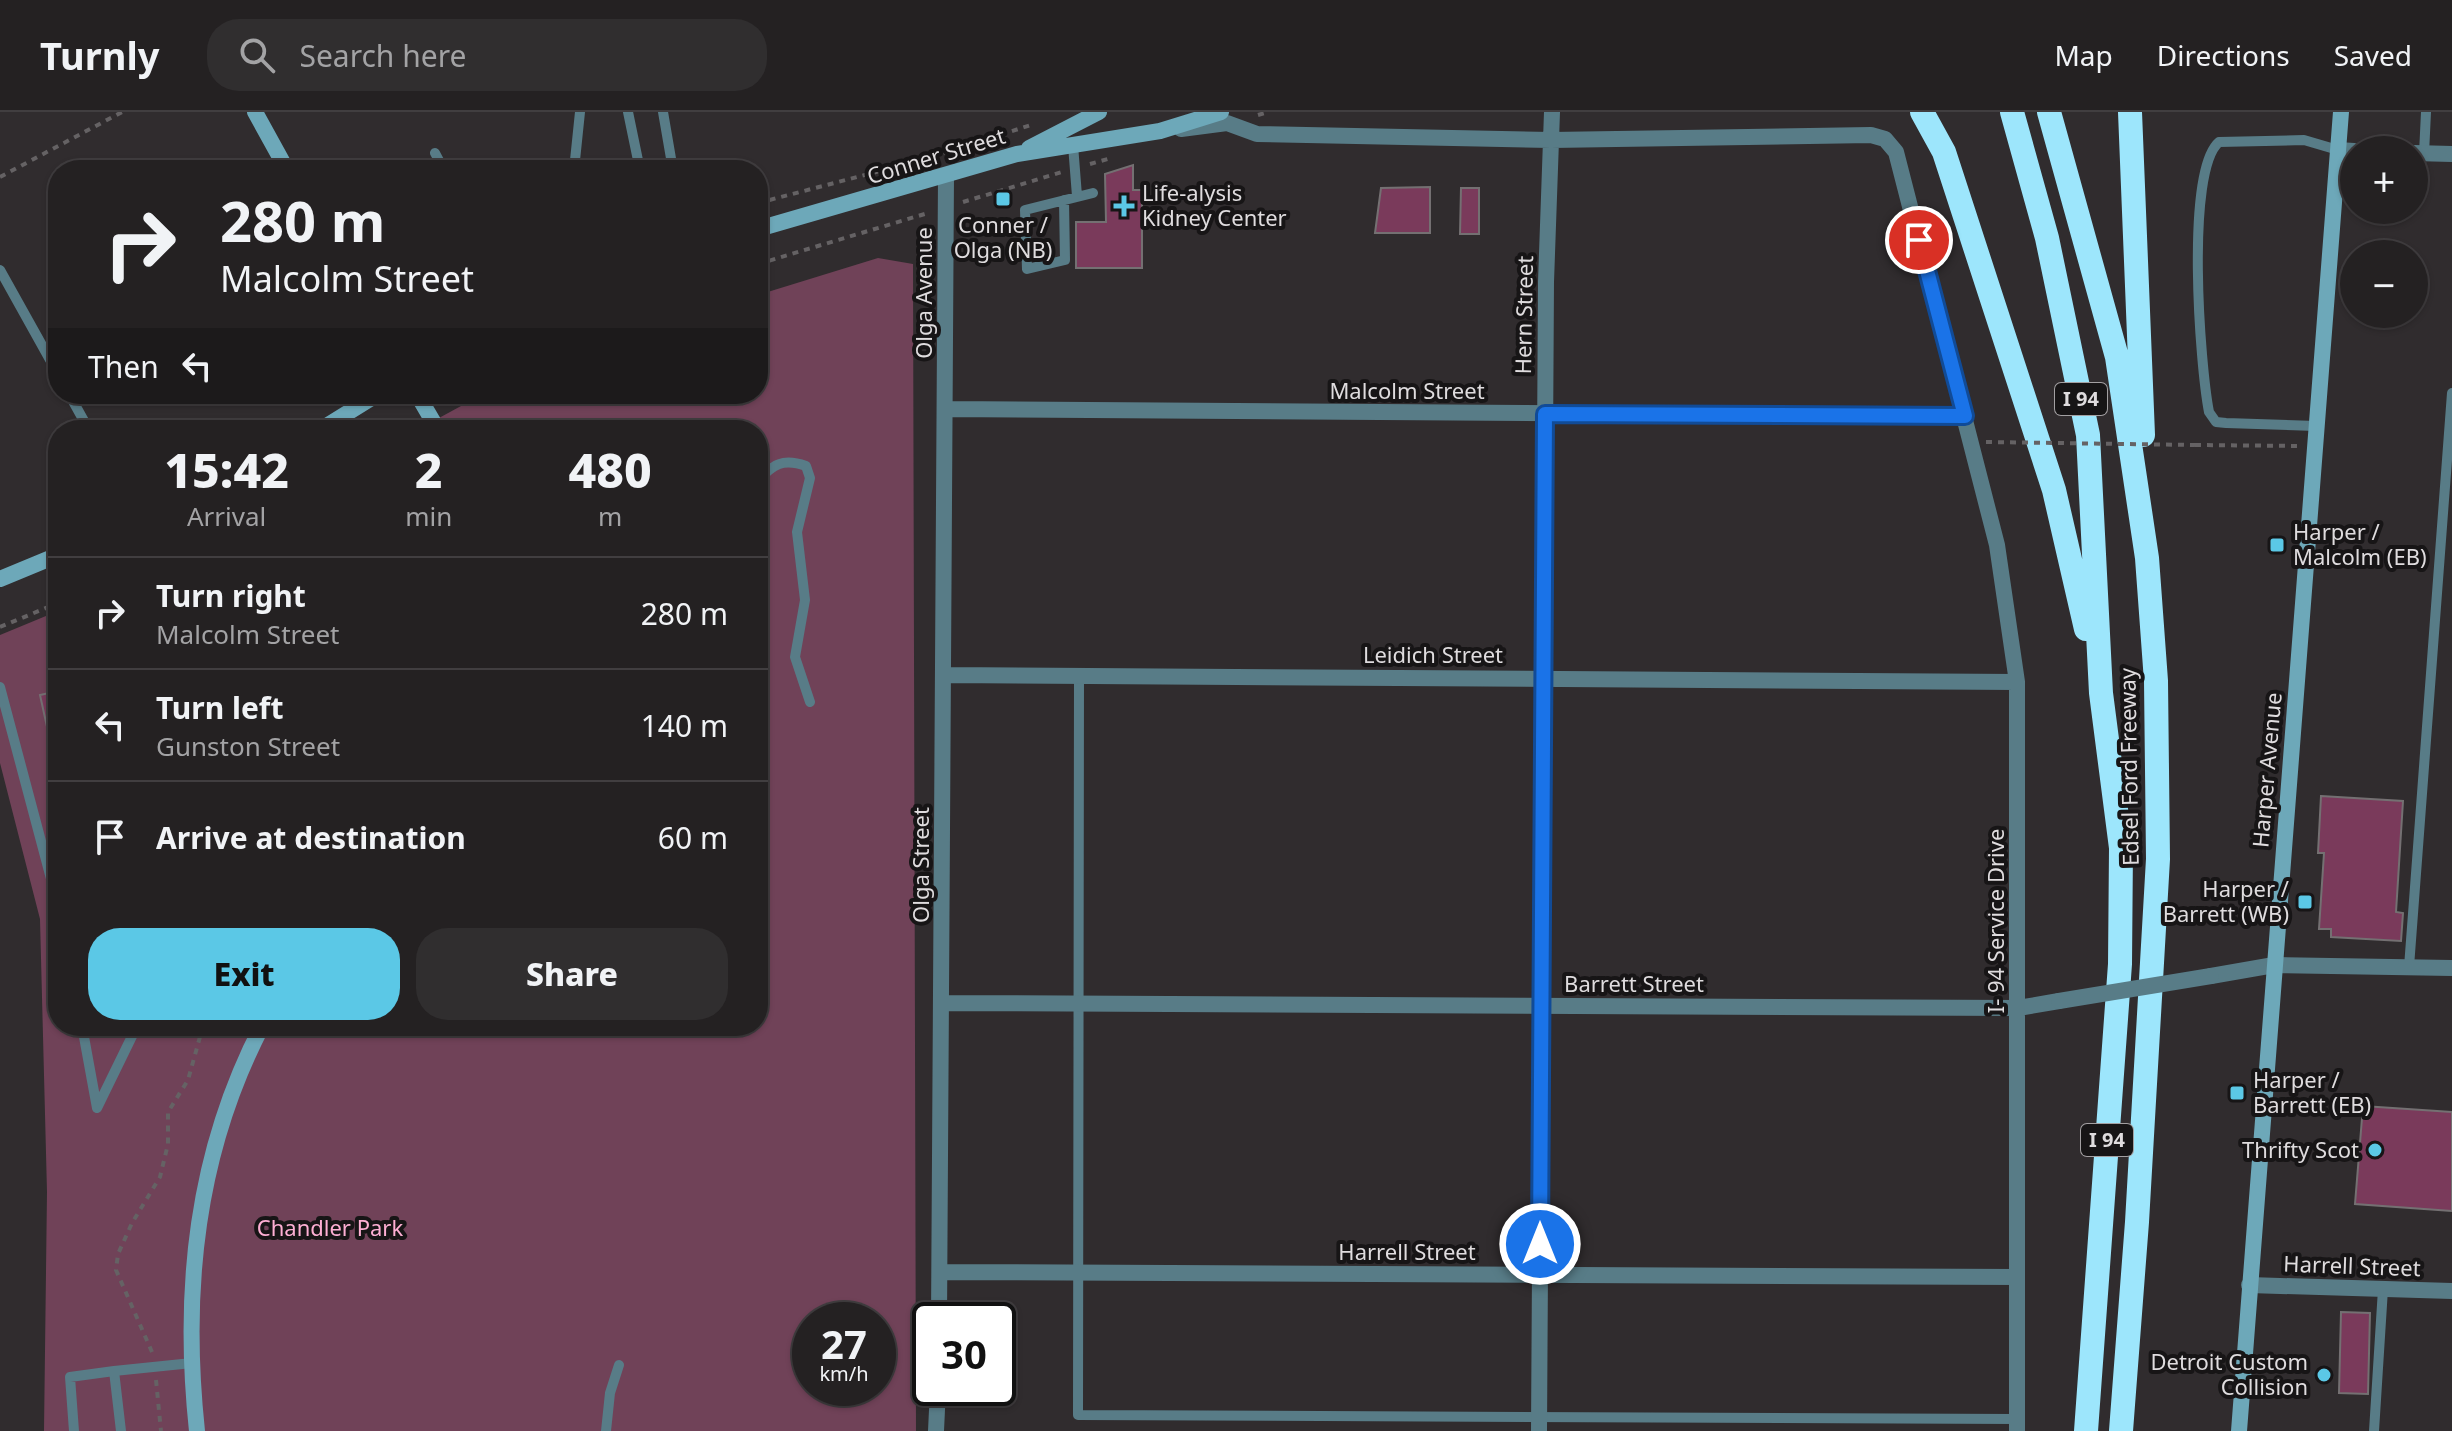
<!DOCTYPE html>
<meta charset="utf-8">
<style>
:root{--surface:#242122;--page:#302e2f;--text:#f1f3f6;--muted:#a3a3a5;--line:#413e40;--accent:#5bc8e6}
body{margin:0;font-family:"Noto Sans",sans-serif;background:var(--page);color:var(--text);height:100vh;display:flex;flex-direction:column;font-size:30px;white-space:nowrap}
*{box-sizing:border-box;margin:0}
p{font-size:26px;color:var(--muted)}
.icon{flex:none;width:44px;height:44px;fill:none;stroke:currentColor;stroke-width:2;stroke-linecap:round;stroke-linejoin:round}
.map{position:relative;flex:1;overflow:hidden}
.panel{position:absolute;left:48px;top:308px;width:720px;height:616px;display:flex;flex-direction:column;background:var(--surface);border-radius:32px;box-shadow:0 2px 6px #0004,0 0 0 2px var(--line)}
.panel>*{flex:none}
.guide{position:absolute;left:48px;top:48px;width:720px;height:244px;border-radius:32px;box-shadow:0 2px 6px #0004,0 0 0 2px var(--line);background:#242122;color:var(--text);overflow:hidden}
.controls{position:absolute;left:2340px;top:24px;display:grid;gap:16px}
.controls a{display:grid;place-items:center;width:88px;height:88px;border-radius:50%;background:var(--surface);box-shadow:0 2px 6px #0004,0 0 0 2px var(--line);font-size:40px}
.speed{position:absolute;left:792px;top:1190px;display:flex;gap:16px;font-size:40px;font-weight:700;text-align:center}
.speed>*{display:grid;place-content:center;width:104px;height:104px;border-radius:50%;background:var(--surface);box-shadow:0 2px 6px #0004,0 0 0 2px var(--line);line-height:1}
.speed small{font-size:20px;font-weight:400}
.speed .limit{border:4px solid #111;border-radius:12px;background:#fff;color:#111}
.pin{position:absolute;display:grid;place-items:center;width:68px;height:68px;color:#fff;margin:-34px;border:4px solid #fff;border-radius:50%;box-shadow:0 2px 8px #0007}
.me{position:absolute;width:88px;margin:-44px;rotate:0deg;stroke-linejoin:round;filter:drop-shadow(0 0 6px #0008)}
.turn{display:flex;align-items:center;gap:28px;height:168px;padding:0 40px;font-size:36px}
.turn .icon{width:104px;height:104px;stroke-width:2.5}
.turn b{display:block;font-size:56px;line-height:68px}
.then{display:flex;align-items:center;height:76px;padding:0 40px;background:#0003;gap:16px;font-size:30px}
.eta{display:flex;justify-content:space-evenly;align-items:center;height:136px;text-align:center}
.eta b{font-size:48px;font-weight:800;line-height:56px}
.cta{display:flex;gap:16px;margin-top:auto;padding:16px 40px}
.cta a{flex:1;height:92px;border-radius:32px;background:var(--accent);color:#111;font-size:32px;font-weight:800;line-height:92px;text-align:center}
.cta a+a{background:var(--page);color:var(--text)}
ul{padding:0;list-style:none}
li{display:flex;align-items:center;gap:24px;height:112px;padding:0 40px;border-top:2px solid var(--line)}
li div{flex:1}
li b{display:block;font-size:30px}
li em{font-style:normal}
header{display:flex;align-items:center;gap:48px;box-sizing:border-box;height:112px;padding:0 40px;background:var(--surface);border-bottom:2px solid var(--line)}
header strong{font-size:38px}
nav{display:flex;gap:44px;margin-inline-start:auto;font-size:28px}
.search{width:560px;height:72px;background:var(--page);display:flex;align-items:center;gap:20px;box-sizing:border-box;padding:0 28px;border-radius:32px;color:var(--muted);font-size:30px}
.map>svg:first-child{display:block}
</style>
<header>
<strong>Turnly</strong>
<div class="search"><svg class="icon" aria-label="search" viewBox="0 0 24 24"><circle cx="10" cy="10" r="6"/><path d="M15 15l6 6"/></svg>Search here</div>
<nav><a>Map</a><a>Directions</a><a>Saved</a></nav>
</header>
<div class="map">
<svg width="2452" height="1319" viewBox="0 0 2452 1319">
<rect width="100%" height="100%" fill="#302c2e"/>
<path fill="#704258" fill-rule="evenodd" d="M878,146L913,152L916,1319H44L47,1080L40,807L0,651V523L58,499V914H758V318H417L483,282H758V183ZM810,1208H878V1276H810Z"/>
<path fill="#7a3a5b" stroke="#747072" stroke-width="2" d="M1133,53V78H1142V156H1076V110H1106L1105,62Z
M1430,75V121H1375L1381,76Z
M1461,76H1479V122H1460Z
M58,579V633H51L40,583Z
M2321,684L2403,689L2396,800L2403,801L2401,829L2331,825V817H2319L2324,741H2318Z
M2363,994L2452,1000V1099L2355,1092Z
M2341,1200L2370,1201L2368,1282L2339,1281Z"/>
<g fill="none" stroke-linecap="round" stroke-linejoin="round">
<path stroke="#656264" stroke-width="4" stroke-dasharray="6 6" stroke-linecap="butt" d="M1258,3L1268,0
M1090,52L1108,47
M0,65L122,0
M963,90L1062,60
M758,91L918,49L1031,13
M758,152L928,101
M407,318L414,309
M2195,333L2301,334
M0,515L58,491
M152,1240L116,1158L118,1142L132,1111L160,1065L168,1032V1000L188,968L203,914
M156,1268L161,1319"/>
<path stroke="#587c87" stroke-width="10" d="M628,0L640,58
M663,0L673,58
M1073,33L1077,84
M435,41L444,58
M2424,42L2426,0
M574,58L580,0
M1064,88L1065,148L1027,157L1025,98L1093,81
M0,158L58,262
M69,282L89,318
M2316,314L2226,311L2216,310L2209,300C2200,253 2185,59 2219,30L2304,28L2338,38
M758,369C773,352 783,346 806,354L810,366L797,420L805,488L795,545L810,590
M1079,564L1078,1303L2017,1307
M0,575L58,793
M2409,855L2452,281
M82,914L97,996
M97,996L137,914
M74,1319L70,1265L114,1259
M121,1319L114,1259L192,1251
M606,1319L610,1281L619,1253
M2374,1319L2383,1177"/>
<path stroke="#587c87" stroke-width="16" d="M1181,17L1227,11L1257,22L1551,28L1871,23L1885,27L1896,40L1997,433L2017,570V1319
M2338,38L2354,39
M2414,41L2452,42
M945,297L1965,304
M944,563L2017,570
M2211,864L2274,853L2452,856
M942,891L2018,896L2059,889
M940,1160L2017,1165
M2249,1173L2452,1179
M939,1208L946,64
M936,1319L938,1276
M1539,1319L1546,170L1552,0"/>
<path stroke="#6da8b9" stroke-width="16" d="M255,0L287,58
M1029,36L1099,0
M758,117L1017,42L1160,19L1221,0
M417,282L438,318
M320,318L378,282
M0,467L58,443
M197,1319C182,1178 196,1041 262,914
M2239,1319L2341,0"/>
<path stroke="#9de6fc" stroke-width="24" d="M1922,0L1944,40L2054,378L2086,517
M2012,0L2047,126L2088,323L2101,581L2121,736L2120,852L2086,1319
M2049,0L2117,245L2147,446L2156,569L2158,747L2137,1110L2121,1319
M2130,0L2143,323"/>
<path stroke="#656264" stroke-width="4" stroke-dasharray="6 6" stroke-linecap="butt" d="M1986,330L2195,333"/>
<path stroke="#587c87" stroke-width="16" d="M2059,889L2211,864"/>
</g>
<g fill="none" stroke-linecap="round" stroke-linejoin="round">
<defs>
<path id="route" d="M1540,1132L1545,302L1965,304L1919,128"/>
</defs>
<use href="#route" stroke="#114b97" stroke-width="20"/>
<use href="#route" stroke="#1a73e8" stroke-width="14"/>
</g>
<g fill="#5bc8e6" stroke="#171516" stroke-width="3">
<rect x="995" y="79" width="16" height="16" rx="4"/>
<path d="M1120 82h8v8h8v8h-8v8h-8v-8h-8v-8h8z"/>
<rect x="2269" y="425" width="16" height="16" rx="4"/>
<rect x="2297" y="782" width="16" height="16" rx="4"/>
<rect x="2229" y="973" width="16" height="16" rx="4"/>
<circle cx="2375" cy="1038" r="8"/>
<circle cx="2324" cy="1263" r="8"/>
</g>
<g text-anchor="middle" stroke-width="8" stroke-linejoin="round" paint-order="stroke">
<g fill="#171516" stroke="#a3a0a2" stroke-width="2">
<rect x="2055" y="271" width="52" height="32" rx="6"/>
<rect x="2081" y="1012" width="52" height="32" rx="6"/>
</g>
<g font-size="20" font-weight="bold" fill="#dfdcde">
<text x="2081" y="294">I 94</text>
<text x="2107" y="1035">I 94</text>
</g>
<g font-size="22" fill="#dfdcde" stroke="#171516">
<text transform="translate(936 44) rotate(-17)" y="8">Conner Street</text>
<text transform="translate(924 181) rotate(-90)" y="8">Olga Avenue</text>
<text transform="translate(1524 203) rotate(-89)" y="8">Hern Street</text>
<text x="1407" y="287">Malcolm Street</text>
<text x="1433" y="551">Leidich Street</text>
<text transform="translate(2129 655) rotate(-91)" y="8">Edsel Ford Freeway</text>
<text transform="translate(2267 658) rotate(-85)" y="8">Harper Avenue</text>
<text transform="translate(921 753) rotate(-90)" y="8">Olga Street</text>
<text transform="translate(1996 809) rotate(-90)" y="8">I- 94 Service Drive</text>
<text x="1634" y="880">Barrett Street</text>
<text x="1407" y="1148">Harrell Street</text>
<text transform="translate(2352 1154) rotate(2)" y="8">Harrell Street</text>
</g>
<g font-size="22" fill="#dfdcde" stroke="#171516" text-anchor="start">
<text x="1142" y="89">Life-alysis<tspan x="1142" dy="25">Kidney Center</tspan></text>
<text x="1003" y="121" text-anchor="middle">Conner /<tspan x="1003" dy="25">Olga (NB)</tspan></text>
<text x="2293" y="428">Harper /<tspan x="2293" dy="25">Malcolm (EB)</tspan></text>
<text x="2289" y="785" text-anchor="end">Harper /<tspan x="2289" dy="25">Barrett (WB)</tspan></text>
<text x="2253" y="976">Harper /<tspan x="2253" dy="25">Barrett (EB)</tspan></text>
<text x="2359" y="1046" text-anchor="end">Thrifty Scot</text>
<text x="2308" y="1258" text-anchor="end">Detroit Custom<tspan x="2308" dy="25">Collision</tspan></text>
</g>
<g font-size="22" fill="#feafd4" stroke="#171516">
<text x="330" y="1124">Chandler Park</text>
</g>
</g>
</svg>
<div class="controls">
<a>+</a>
<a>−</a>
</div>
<div class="speed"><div>27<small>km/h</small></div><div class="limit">30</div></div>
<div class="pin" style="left:1919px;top:128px;background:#d93025"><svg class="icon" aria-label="arrive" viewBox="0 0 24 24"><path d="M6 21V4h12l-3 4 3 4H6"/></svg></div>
<svg class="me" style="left:1540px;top:1132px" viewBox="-20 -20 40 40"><circle r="17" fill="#1a73e8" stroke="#fff" stroke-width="3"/><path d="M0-11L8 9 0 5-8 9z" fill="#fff"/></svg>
<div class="guide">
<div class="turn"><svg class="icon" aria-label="right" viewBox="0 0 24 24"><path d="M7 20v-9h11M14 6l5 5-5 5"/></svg><div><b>280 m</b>Malcolm Street</div></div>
<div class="then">Then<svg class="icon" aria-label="left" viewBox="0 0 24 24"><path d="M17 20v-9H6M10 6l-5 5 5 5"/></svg></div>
</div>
<section class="panel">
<div class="eta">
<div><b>15:42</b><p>Arrival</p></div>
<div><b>2</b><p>min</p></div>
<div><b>480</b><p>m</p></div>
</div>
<ul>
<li><svg class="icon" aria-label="right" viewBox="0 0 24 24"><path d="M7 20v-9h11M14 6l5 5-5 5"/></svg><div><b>Turn right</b><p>Malcolm Street</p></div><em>280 m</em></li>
<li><svg class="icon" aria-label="left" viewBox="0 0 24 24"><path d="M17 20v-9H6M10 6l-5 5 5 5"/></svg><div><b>Turn left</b><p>Gunston Street</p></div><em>140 m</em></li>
<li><svg class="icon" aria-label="arrive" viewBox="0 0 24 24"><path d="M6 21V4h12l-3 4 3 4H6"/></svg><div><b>Arrive at destination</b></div><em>60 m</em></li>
</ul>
<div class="cta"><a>Exit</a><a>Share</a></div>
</section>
</div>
